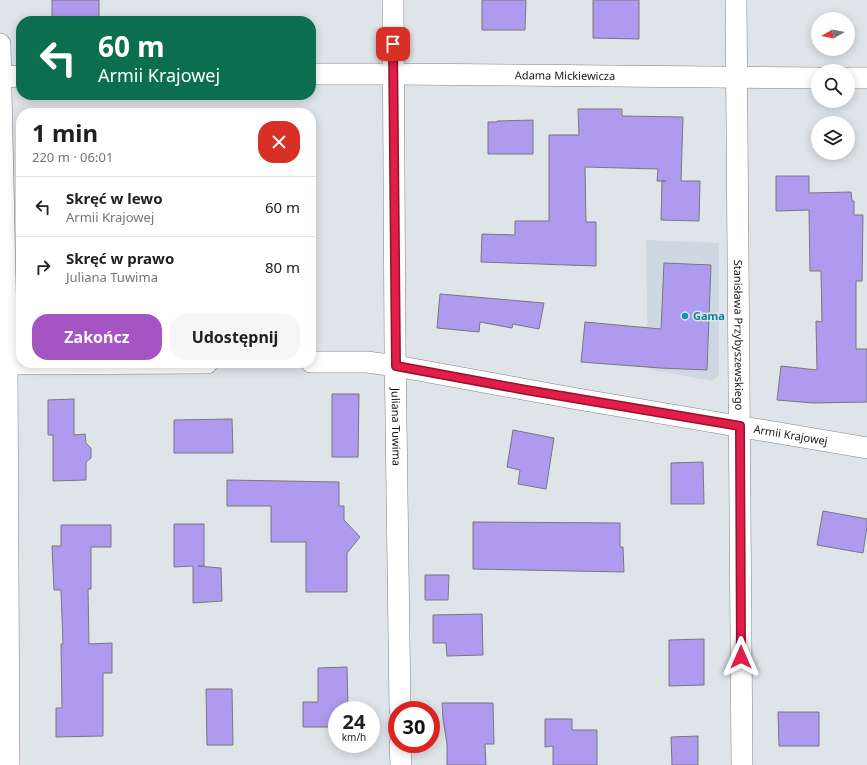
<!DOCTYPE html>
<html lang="pl">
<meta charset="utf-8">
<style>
:root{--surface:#fff;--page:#f6f6f6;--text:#202124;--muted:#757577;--line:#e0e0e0;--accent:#a554c4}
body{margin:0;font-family:"Noto Sans",sans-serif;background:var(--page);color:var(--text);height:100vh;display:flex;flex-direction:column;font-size:15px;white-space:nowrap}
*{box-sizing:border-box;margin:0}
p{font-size:13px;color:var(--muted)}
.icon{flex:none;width:22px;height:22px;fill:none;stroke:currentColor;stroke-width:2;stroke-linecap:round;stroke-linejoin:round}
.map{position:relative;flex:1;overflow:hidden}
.sheet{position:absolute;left:16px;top:108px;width:300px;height:260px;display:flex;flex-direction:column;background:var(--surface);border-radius:16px;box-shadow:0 2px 10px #0003}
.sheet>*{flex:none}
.guide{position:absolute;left:16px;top:16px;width:300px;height:84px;border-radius:16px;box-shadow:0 2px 10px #0003;background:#0b6e4f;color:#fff;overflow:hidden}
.needle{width:26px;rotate:261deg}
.controls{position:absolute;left:811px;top:12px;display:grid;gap:8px}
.controls a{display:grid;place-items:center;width:44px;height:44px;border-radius:50%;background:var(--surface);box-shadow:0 2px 10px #0003;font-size:20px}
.speed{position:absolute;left:328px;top:701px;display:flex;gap:8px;font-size:20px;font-weight:700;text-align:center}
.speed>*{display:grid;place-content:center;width:52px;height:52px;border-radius:50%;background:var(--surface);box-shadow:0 2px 10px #0003;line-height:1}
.speed small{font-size:10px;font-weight:400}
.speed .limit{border:6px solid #d22;background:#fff;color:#111}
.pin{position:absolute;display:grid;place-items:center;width:34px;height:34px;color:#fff;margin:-17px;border-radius:8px;box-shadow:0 2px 6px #0006}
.me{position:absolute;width:44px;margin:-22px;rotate:0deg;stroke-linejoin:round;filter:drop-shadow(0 0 3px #0008)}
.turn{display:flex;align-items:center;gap:14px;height:84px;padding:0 16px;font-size:18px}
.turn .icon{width:52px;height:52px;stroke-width:2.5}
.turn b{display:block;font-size:28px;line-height:34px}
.round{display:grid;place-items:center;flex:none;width:42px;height:42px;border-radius:16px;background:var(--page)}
.headline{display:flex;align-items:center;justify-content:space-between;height:68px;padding:0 16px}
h1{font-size:24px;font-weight:700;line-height:30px}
.primary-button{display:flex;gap:8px;margin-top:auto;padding:8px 16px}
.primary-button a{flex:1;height:46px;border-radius:16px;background:var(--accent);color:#fff;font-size:16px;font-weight:700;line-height:46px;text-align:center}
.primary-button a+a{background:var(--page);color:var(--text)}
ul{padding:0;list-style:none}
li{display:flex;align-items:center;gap:12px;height:60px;padding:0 16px;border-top:1px solid var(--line)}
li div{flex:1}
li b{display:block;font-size:15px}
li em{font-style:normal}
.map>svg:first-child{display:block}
</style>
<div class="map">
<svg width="867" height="765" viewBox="0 0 867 765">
<rect width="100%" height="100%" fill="#dfe4e8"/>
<path fill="#cdd8e2" d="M646,240L719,243V375L712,381L648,369Z"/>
<path fill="#ae9aef" stroke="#78777d" d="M52,0H99V21H52Z
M482,0H526L525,30H482Z
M593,0H639V39L593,38Z
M578,109H622V116L683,117L681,181H700L699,221L661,220L662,181H666H657L658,169L585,167L586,222H596V266L481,262L482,234L515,235V221H549V135H579Z
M533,120V154H488V122H497V121Z
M776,176H809V193L851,192L852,201H854V215H863L862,281H856V349H867V402L813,403L777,400L781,366L817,370L816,321L822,322L821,271H810L809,210L776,211Z
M664,263L711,265L707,370L660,368L581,362L585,322L661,329Z
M440,294L544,303L539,329L513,324L512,328L480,322L479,332L437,328Z
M332,394H359L358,457H332Z
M74,399V435L85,434L86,443L91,448V458L86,462V480L53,481V435H48V400Z
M232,419L233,453H174V420Z
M513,430L554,438L546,489L518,484L520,470L507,467Z
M703,462L704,504H671V463Z
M227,480L339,482V506H344V520L360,537L347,553V592H306V542H271V506H227Z
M823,511L867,519V527L863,553L817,545Z
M473,522L620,523V547H623L624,572L473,569Z
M174,524H204V566H198L221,568L222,601L193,603V566L174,567Z
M61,525H111V547H91V589H88L89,644L112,643V673H103V736L56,737V708H62L61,644H63L61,590H54L52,546H61Z
M425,575H449L448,600H425Z
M482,614L483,655L447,656L446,643H433V615Z
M704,639V685L669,686V640Z
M347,667L348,710H337V727H303V702H318V668Z
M206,689H232L233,745H207Z
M442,703H493L494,744H485L486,765H447V744L443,719Z
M778,712H819V746H779Z
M545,719H572V730H597V765H553V746L545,747Z
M698,736V765H672L671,737Z"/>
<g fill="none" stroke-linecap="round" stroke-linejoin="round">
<defs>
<g id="street">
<path id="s1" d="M393,0L395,347L400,710"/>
<path id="s2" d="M736,0L742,765"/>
<path d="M0,44L7,364L9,765"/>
<path id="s3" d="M311,74H393L818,78"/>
<path d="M0,77L21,76"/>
<path d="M848,78H867"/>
<path id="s4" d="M311,362H367L396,366L572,398L867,448"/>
<path d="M0,364L207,363"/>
<path d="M400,744L401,765"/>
</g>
</defs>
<use href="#street" stroke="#7f8387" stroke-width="22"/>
<use href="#street" stroke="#fff" stroke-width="21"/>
</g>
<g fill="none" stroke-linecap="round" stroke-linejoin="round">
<defs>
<path id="route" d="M393,44L396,366L526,390L740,426L741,657"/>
</defs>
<use href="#route" stroke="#92132f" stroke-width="10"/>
<use href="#route" stroke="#e11d48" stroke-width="7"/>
</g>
<circle fill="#0f9aa8" stroke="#dfe4e8" stroke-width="1.5" cx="685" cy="316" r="4"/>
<g text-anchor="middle" stroke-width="3" stroke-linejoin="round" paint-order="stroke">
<g font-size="11" fill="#121315" stroke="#dfe4e8">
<text dy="4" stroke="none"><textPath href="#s3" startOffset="254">Adama Mickiewicza</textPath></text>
<text dy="4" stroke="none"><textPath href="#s2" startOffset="335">Stanisława Przybyszewskiego</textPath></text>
<text dy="4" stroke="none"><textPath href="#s1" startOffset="427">Juliana Tuwima</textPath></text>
<text dy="4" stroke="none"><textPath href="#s4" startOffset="486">Armii Krajowej</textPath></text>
</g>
<g font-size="11" font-weight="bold" fill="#0d838f" stroke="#dfe4e8" text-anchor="start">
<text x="693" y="320">Gama</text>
</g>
</g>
</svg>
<div class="controls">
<a><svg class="needle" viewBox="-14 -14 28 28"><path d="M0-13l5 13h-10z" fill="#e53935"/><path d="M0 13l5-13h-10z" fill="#757577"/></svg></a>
<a><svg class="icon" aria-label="search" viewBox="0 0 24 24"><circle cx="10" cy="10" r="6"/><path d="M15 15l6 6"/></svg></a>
<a><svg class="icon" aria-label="layers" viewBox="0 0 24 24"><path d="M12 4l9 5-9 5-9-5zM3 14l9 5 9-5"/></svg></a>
</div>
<div class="speed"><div>24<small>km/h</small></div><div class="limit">30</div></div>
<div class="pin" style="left:393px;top:44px;background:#d93025"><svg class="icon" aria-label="arrive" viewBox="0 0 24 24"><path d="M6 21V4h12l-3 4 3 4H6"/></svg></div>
<svg class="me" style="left:741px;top:657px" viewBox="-20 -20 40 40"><path d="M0-17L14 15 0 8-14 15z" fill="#e11d48" stroke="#fff" stroke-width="4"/></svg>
<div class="guide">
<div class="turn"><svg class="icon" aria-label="left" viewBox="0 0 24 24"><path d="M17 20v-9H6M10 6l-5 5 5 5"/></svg><div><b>60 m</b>Armii Krajowej</div></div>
</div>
<section class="sheet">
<div class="headline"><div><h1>1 min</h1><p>220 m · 06:01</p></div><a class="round" style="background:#d93025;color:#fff"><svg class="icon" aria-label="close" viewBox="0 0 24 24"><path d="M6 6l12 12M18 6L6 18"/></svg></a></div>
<ul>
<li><svg class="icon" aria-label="left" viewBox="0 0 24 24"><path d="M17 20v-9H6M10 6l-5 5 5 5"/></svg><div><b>Skręć w lewo</b><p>Armii Krajowej</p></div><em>60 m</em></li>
<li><svg class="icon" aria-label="right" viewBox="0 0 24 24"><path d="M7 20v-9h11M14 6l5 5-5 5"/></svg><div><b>Skręć w prawo</b><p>Juliana Tuwima</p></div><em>80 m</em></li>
</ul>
<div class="primary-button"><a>Zakończ</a><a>Udostępnij</a></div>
</section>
</div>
